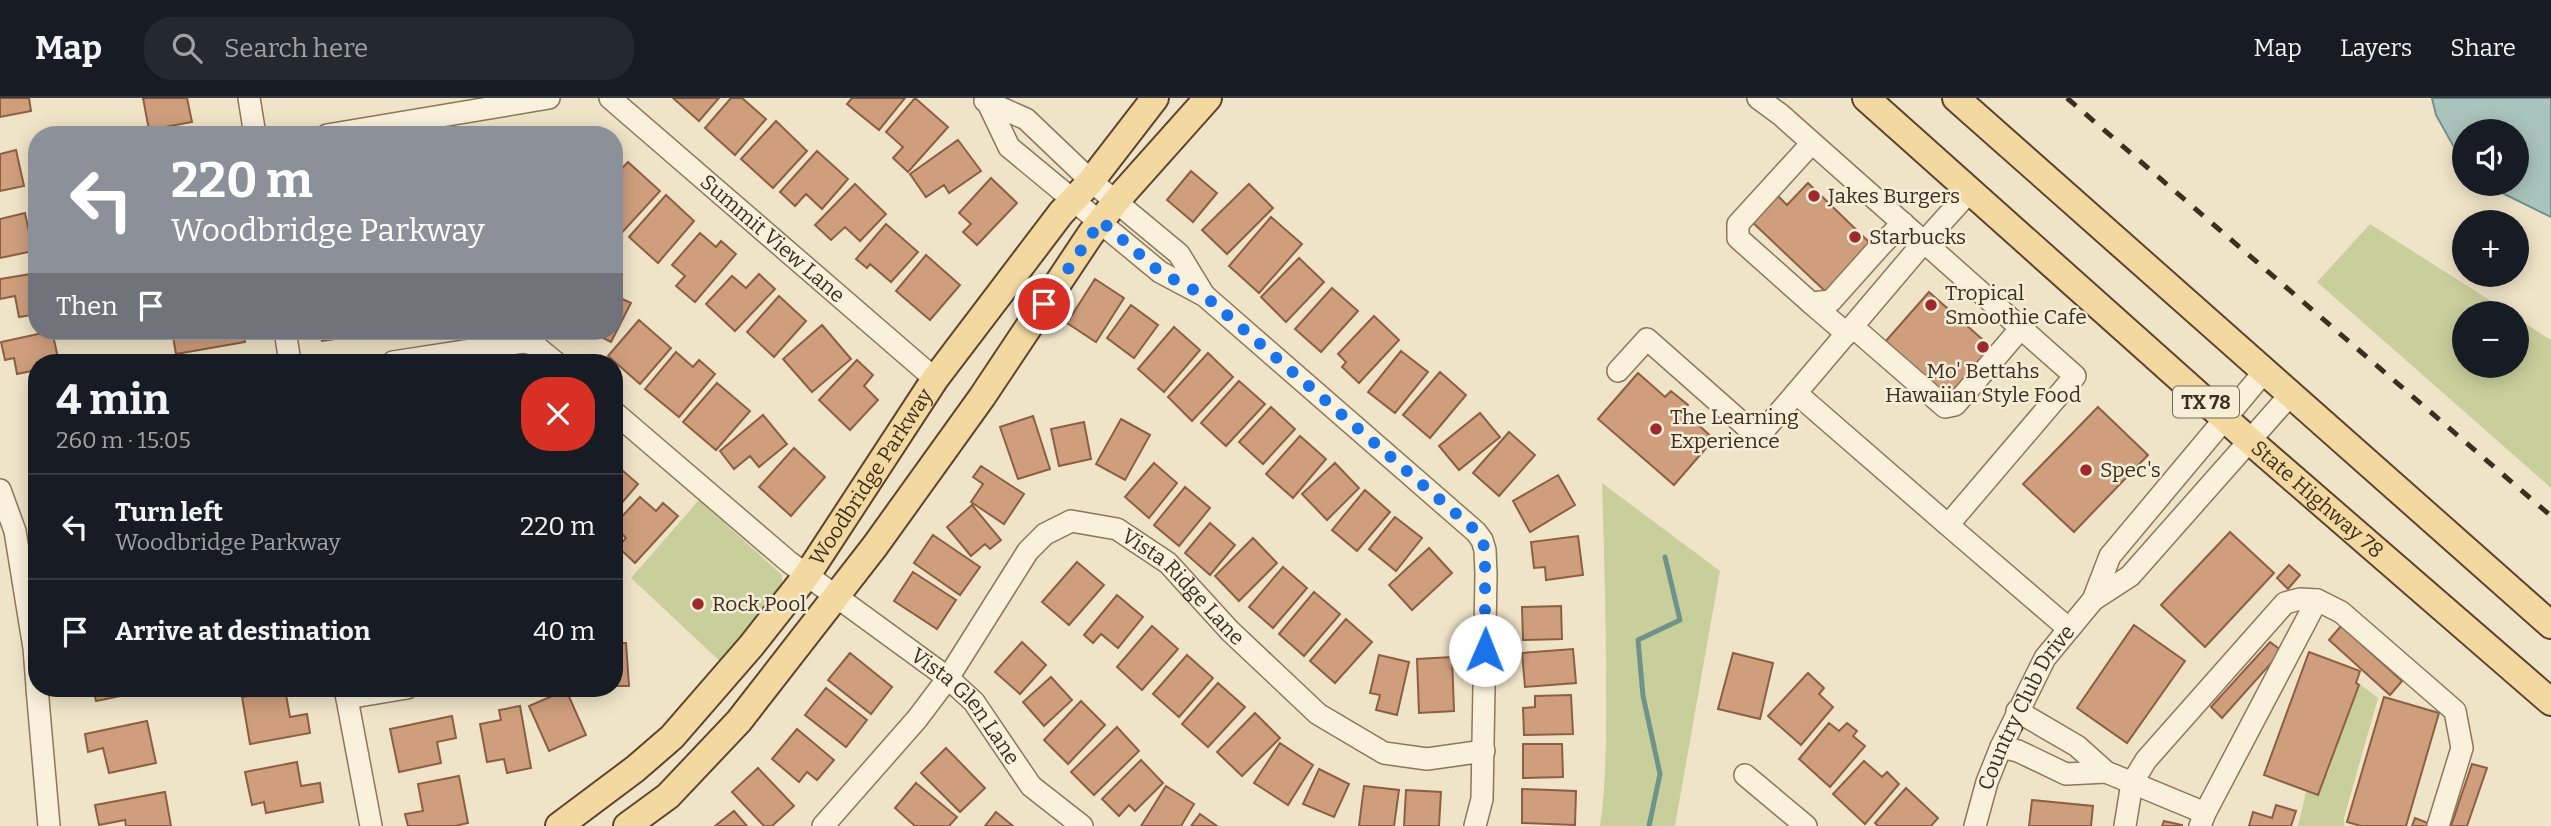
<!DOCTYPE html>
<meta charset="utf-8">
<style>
:root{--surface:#171b24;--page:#242831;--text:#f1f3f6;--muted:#9ea1a6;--line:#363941}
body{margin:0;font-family:Bitter,serif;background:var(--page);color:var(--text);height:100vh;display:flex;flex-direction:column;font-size:26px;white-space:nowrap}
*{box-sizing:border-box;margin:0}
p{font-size:23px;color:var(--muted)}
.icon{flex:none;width:38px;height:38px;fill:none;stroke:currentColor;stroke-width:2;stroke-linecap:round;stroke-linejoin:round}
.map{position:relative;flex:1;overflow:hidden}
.side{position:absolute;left:28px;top:256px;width:595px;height:343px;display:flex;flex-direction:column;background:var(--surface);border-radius:28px;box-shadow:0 4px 18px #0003}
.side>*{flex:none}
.banner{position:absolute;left:28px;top:28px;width:595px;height:214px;border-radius:28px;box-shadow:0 4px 18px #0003;background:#8c9099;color:#fff;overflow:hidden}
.fabs{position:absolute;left:2452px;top:21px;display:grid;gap:14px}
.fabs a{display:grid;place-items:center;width:77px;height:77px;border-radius:50%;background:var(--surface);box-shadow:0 4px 18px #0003;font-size:35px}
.pin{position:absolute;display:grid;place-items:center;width:60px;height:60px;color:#fff;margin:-30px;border:4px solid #fff;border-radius:50%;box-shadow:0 2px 7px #0007}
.me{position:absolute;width:77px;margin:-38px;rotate:1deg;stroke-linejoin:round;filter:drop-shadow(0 0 5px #0008)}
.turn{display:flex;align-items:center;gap:24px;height:147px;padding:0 28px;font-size:32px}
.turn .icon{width:91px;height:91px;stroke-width:2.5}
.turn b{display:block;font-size:49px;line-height:60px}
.then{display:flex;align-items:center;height:66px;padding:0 28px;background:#0003;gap:14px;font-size:26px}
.round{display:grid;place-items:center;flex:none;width:74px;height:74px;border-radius:28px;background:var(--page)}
.summary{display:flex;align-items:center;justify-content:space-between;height:119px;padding:0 28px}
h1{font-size:42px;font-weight:700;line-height:52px}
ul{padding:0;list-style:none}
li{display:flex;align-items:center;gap:21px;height:105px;padding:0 28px;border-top:2px solid var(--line)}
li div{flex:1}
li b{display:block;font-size:26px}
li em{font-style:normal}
header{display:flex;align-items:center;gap:42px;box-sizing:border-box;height:98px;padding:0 35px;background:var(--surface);border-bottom:2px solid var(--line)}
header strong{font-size:33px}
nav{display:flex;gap:38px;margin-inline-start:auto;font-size:24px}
.search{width:490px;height:63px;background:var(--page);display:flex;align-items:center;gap:18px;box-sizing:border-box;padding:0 24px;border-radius:28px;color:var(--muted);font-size:26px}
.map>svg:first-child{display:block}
</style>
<header>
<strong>Map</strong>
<div class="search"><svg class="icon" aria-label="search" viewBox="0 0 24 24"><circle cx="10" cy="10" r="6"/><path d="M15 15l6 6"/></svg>Search here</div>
<nav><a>Map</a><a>Layers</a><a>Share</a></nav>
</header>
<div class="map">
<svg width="2551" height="728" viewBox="0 0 2551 728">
<rect width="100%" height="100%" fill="#f0e4c8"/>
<path fill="#c9cf9b" d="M2370,126L2510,215H2464V268H2516L2517,220L2551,242V390L2317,184Z
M1602,385L1720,473L1675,728H1600C1607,680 1606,631 1606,583C1606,517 1604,451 1602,385Z
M699,402L782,477V494L723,566L631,480Z
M2356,583L2378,600L2344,720V728H2298L2306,694L2328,675Z"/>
<path fill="#a9c4bc" stroke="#6f938a" stroke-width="2" d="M2432,0H2551V119L2484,86H2516V33H2464V67L2436,17Z"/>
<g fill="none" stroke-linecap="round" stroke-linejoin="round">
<path stroke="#6f938a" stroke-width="5" d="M1649,728L1660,676L1643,598L1638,542L1680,522L1665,459"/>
</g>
<path fill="#cf9f7d" stroke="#8d5f41" stroke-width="2" d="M0,0H29L31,13L0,19Z
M143,0H187L192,24L149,32Z
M673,0H719L699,23Z
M731,0H742L766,21L735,57L705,30Z
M852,0H905L879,32L847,6Z
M915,0L948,29L908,74L893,60L903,49L886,34Z
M776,23L807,53L773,90L741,61Z
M958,42L981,73L949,95L944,87L926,99L910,76Z
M16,52L24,88L0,93V56Z
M817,53L848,81L822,111L806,96L795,108L780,94Z
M628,64L660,93L618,139L614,136V79Z
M1191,73L1217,95L1193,124L1167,102Z
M991,80L1017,105L977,147L963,134L971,126L959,115Z
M1808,85L1871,146L1826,194L1751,123L1776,96L1787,107Z
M855,86L886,116L860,143L845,129L831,142L815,127Z
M1249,86L1273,110L1227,156L1202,132Z
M666,97L694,123L658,165L629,139Z
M25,115L33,153L0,160V121Z
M1271,119L1302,146L1259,195L1229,168Z
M886,126L918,154L891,184L870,166L867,170L856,161Z
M700,135L716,149L721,143L736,156L695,204L676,188L685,178L672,167Z
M926,157L960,187L930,222L896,193Z
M1299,160L1324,184L1286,224L1261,199Z
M37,175V216L19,219L15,198L0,201V181Z
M759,176L775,191L735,233L706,206L732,178L746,190Z
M1095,181L1124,200L1096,244L1067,225Z
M1332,190L1358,213L1321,254L1295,231Z
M1929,194L1991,249L1947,300L1885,244Z
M614,197L631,205L611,244L589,233H614Z
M779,198L806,223L774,259L747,234Z
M1131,207L1158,227L1134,260L1107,240Z
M1374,218L1399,242L1359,285L1342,269L1346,264L1338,256Z
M639,222L671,250L640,286L608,258Z
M822,227L851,261L812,294L783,261Z
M1174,229L1200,252L1164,294L1138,271Z
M52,233L59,264H37V272L17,276L14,260L5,262L1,244Z
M172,233H243L245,244L176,256Z
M320,233H341L343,240L322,243Z
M1401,253L1428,274L1395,315L1368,294Z
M676,254L693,269L699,262L715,276L679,319L645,291Z
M1208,255L1233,279L1192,323L1168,299Z
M857,262L873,277L864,288L878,302L850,332L819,302Z
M1440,274L1466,297L1430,340L1403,317Z
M1638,275L1665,299L1671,293L1688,307L1683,313L1714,341L1674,387L1598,321Z
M1239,283L1265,306L1226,348L1201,325Z
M717,285L750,313L716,352L683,324Z
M1271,309L1295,331L1263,366L1239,344Z
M2098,309L2148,357L2074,434L2023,386Z
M1480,315L1500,339L1459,372L1439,348Z
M763,317L787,346L759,369L750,358L734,371L720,353Z
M1033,318L1050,371L1018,381L1000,329Z
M1121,321L1150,337L1125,382L1096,366Z
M1084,324L1091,361L1059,368L1051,331Z
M1509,334L1535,357L1499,398L1473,375Z
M1300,338L1326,361L1293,400L1266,376Z
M794,350L825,379L791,418L759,389Z
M614,365L638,386L614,414Z
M1154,365L1177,385L1149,420L1125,399Z
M1335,365L1359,390L1327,422L1302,396Z
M981,368L1024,396L1004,426L971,404L983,386L973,379Z
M1558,377L1575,407L1530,434L1513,403Z
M1185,389L1210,410L1179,448L1154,427Z
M1365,392L1390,414L1357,453L1332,432Z
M640,399L656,413L663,405L678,418L635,465L618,449L626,440L614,427Z
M972,407L1001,442L990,451L985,446L971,458L947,429Z
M1395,419L1422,440L1396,473L1369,451Z
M1210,425L1235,447L1210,477L1185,455Z
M2230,434L2274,475L2205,549L2161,507Z
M933,437L980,469L960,497L914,465Z
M1578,438L1583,477L1546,482L1545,469L1534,470L1531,444Z
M1253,440L1277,465L1239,503L1215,478Z
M1429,450L1452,475L1412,512L1389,487Z
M1077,464L1104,487L1069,527L1042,504Z
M2289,467L2300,477L2288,491L2277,480Z
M1283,469L1307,490L1273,530L1249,509Z
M913,474L956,502L937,531L894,503Z
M1314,494L1340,516L1304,558L1279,536Z
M1117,497L1143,519L1118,550L1101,536L1093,545L1084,537Z
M1561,508L1562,541L1523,542L1522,509Z
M1346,521L1372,544L1335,585L1310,563Z
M2134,527L2185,563L2127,645L2077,610Z
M1152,528L1178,551L1142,592L1117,569Z
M2341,528L2402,583L2390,597L2329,542Z
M1022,544L1046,567L1020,596L995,574Z
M2270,544L2282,553L2222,620L2211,609Z
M614,545H626L629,588H614Z
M1573,551L1576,585L1525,589L1522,555Z
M2309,554L2360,573L2356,585L2359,587L2318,697L2264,677Z
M850,555L892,589L871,616L828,582Z
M1733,555L1773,565L1760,621L1718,611Z
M1187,557L1213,580L1179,619L1153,596Z
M1379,557L1409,564L1397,617L1376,612L1380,597L1370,595Z
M1452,559L1454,613L1419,615L1417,561Z
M1808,575L1824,590L1819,596L1833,609L1801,647L1768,618Z
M1051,579L1072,602L1044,628L1023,604Z
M1218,585L1245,609L1208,649L1182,626Z
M93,590H139L140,594L96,603Z
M826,590L867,622L846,649L805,617Z
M285,591L290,619L307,616L310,635L250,646L242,599Z
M566,592L586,637L549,653L529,608Z
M1571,597L1573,636L1524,637L1523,610L1535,609V598Z
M2384,599L2439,615L2406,728H2361L2347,724Z
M1081,603L1105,627L1068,666L1044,642Z
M520,608L531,670L507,675L504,661L487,664L480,626L501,622L499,612Z
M1255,615L1280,640L1242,678L1217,654Z
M452,618L456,640L437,644L441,665L399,674L390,631Z
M147,623L156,665L109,675L103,650L88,654L85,636Z
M1829,625L1839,633L1847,625L1857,633L1853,638L1865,648L1830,689L1799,661Z
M1117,629L1139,653L1094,697L1071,674Z
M797,631L834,662L817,682L807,674L799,684L772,661Z
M1280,645L1313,667L1288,707L1254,685Z
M1523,646H1562L1563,679L1523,680Z
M946,650L985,690L960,714L921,675Z
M1141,662L1163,685L1135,713L1129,707L1119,718L1102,701Z
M1864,663L1882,679L1887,674L1899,686L1865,726L1833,696Z
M297,664L301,688L320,685L323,704L266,715L264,704L252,707L245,674Z
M2472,666L2487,670L2467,728H2451Z
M758,670L794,708L772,728H764L732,694Z
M1319,671L1349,686L1334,719L1303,706Z
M459,678L468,725L455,728H408L405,716L423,713L418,686Z
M916,685L957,719L949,728H915L895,710Z
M1166,688L1194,706L1181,728H1141Z
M1364,688L1399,692L1394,728H1359Z
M1906,690L1938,720L1931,728H1878L1875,725Z
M1522,691L1576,693L1575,727L1522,725Z
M1406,692L1441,694L1439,728H1404Z
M165,694L171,728H126L125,722L99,727L95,707Z
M2032,702L2093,708L2091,728H2029Z
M2276,707L2296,713L2291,728H2249L2253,714L2272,720Z
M734,713L747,728H715Z
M996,714L1013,728H985Z
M1200,716L1217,728H1191Z
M2415,720L2428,725L2427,728H2412Z
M2164,723L2182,727V728H2162Z"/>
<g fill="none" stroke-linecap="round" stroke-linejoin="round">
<defs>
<g id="minor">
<path d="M249,0L255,37"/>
<path id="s1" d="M610,0L935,281"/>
<path d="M1758,0L1781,17L1924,144L1796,295L1948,427"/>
<path d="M985,3L1026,21L1091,83L1179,156L1204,197"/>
<path d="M988,5L1009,49L1160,174L1205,198L1476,434L1482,442L1485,452L1486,476L1482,701L1475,728"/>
<path d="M327,37L549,0"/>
<path d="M1812,45L1738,126V140L1811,205L1831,203L1882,146L1903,125"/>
<path d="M1970,93L1924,144L2075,278L1948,427L2069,531"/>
<path d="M1811,205L1847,236"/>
<path d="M1853,229L1945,309L1955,307L2021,230"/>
<path d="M285,233L290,264"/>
<path d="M393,264L523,244L533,246L555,264"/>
<path d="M1618,273L1647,241L1758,339L1796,295"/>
<path id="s2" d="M614,314L789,464L948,580L974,604L1031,688L1082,728"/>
<path d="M0,392L15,433L34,550L37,588"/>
<path d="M2093,502L2110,458L2264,274"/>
<path d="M37,590L49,728"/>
<path d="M345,590L371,728"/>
<path d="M347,600L407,590"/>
<path d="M2017,613L2077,648L2106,674L2205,715"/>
<path d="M2001,649L2018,653L2066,676L2106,674"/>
<path d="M1745,677L1806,728"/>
<path id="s3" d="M823,728L917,621L948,580L1028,453L1045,436L1071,423L1117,431L1168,465L1230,533L1318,616L1384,655L1427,661L1484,653"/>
<path id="s4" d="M1975,728L1987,684L2001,649L2045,560L2093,502L2130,478L2290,297"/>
<path d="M2125,728L2132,685L2146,662L2285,505L2300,501L2317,502L2341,514L2455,613L2462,650L2438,728"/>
<path d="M2200,728L2205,715L2317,502"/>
</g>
<g id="major">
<path id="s5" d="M1866,0L2250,343L2551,604"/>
<path d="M1956,0L2551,527"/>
<path id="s6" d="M559,728L635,671L672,639L751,548L807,477L935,281L1061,115L1091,83L1155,0"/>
<path d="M627,728L668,698L739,623L875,448L982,299L1090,137L1117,102L1208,0"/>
</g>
</defs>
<use href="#minor" stroke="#8d765c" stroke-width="24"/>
<use href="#major" stroke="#5b4430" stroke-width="30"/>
<use href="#minor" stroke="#faf1dc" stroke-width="21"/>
<use href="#major" stroke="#f3d9a0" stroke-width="26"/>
<path stroke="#3d2e20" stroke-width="5" stroke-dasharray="12 12" stroke-linecap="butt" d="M2067,0L2551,418"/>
</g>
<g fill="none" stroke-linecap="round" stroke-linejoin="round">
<path stroke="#1a73e8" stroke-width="12" stroke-dasharray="0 21.6" d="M1044,206L1101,123L1160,174L1205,198L1476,433L1482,442L1485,452V552"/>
</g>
<g fill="#9e2a2b" stroke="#f7eed8" stroke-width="2.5">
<circle cx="1814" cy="98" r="7"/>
<circle cx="1855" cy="139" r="7"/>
<circle cx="1931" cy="207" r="7"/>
<circle cx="1983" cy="249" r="7"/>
<circle cx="1656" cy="331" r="7"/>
<circle cx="2086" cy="372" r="7"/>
<circle cx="698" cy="506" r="7"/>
</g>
<g text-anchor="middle" stroke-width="5" stroke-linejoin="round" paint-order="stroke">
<rect fill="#f7eed8" stroke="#756857" stroke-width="2" x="2173" y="288.5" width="66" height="31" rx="5"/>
<g font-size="19" font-weight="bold" fill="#3d2e20">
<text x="2206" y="311">TX 78</text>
</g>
<g font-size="21" fill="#3d2e20" stroke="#f7eed8" text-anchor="start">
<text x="1828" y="105">Jakes Burgers</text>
<text x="1869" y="146">Starbucks</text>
<text x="1945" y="202">Tropical<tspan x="1945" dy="24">Smoothie Cafe</tspan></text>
<text x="1983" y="280" text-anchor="middle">Mo' Bettahs<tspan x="1983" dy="24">Hawaiian Style Food</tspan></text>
<text x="1670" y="326">The Learning<tspan x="1670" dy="24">Experience</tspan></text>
<text x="2100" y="379">Spec's</text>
<text x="712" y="513">Rock Pool</text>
</g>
<g font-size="21" fill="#3d2e20" stroke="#f7eed8">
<text dy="7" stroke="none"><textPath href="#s1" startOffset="215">Summit View Lane</textPath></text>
<text dy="7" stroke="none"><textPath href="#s6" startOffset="472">Woodbridge Parkway</textPath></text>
<text dy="7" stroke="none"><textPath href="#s5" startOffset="604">State Highway 78</textPath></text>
<text dy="7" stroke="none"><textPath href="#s3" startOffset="532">Vista Ridge Lane</textPath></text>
<text dy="7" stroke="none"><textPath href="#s2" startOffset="460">Vista Glen Lane</textPath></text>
<text dy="7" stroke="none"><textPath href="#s4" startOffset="130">Country Club Drive</textPath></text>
</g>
</g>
</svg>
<div class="fabs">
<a><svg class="icon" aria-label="sound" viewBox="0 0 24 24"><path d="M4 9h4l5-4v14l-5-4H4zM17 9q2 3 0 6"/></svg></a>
<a>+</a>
<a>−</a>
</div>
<div class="pin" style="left:1044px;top:206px;background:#d93025"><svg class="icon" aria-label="arrive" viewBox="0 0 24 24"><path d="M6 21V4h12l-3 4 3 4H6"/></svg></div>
<svg class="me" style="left:1485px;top:552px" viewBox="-20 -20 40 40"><circle r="19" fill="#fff"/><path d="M0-13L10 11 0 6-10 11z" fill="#1a73e8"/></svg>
<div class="banner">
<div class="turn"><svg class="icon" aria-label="left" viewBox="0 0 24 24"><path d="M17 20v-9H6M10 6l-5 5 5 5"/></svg><div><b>220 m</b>Woodbridge Parkway</div></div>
<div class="then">Then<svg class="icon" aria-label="arrive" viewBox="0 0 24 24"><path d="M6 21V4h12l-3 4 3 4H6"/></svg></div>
</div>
<section class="side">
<div class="summary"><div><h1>4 min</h1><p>260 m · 15:05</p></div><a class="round" style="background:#d93025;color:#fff"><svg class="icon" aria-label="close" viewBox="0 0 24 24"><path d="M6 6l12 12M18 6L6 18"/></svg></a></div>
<ul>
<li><svg class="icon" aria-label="left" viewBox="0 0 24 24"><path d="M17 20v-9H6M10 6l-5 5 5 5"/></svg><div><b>Turn left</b><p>Woodbridge Parkway</p></div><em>220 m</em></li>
<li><svg class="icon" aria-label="arrive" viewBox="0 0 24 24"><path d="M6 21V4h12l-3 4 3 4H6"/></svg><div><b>Arrive at destination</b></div><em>40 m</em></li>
</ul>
</section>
</div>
